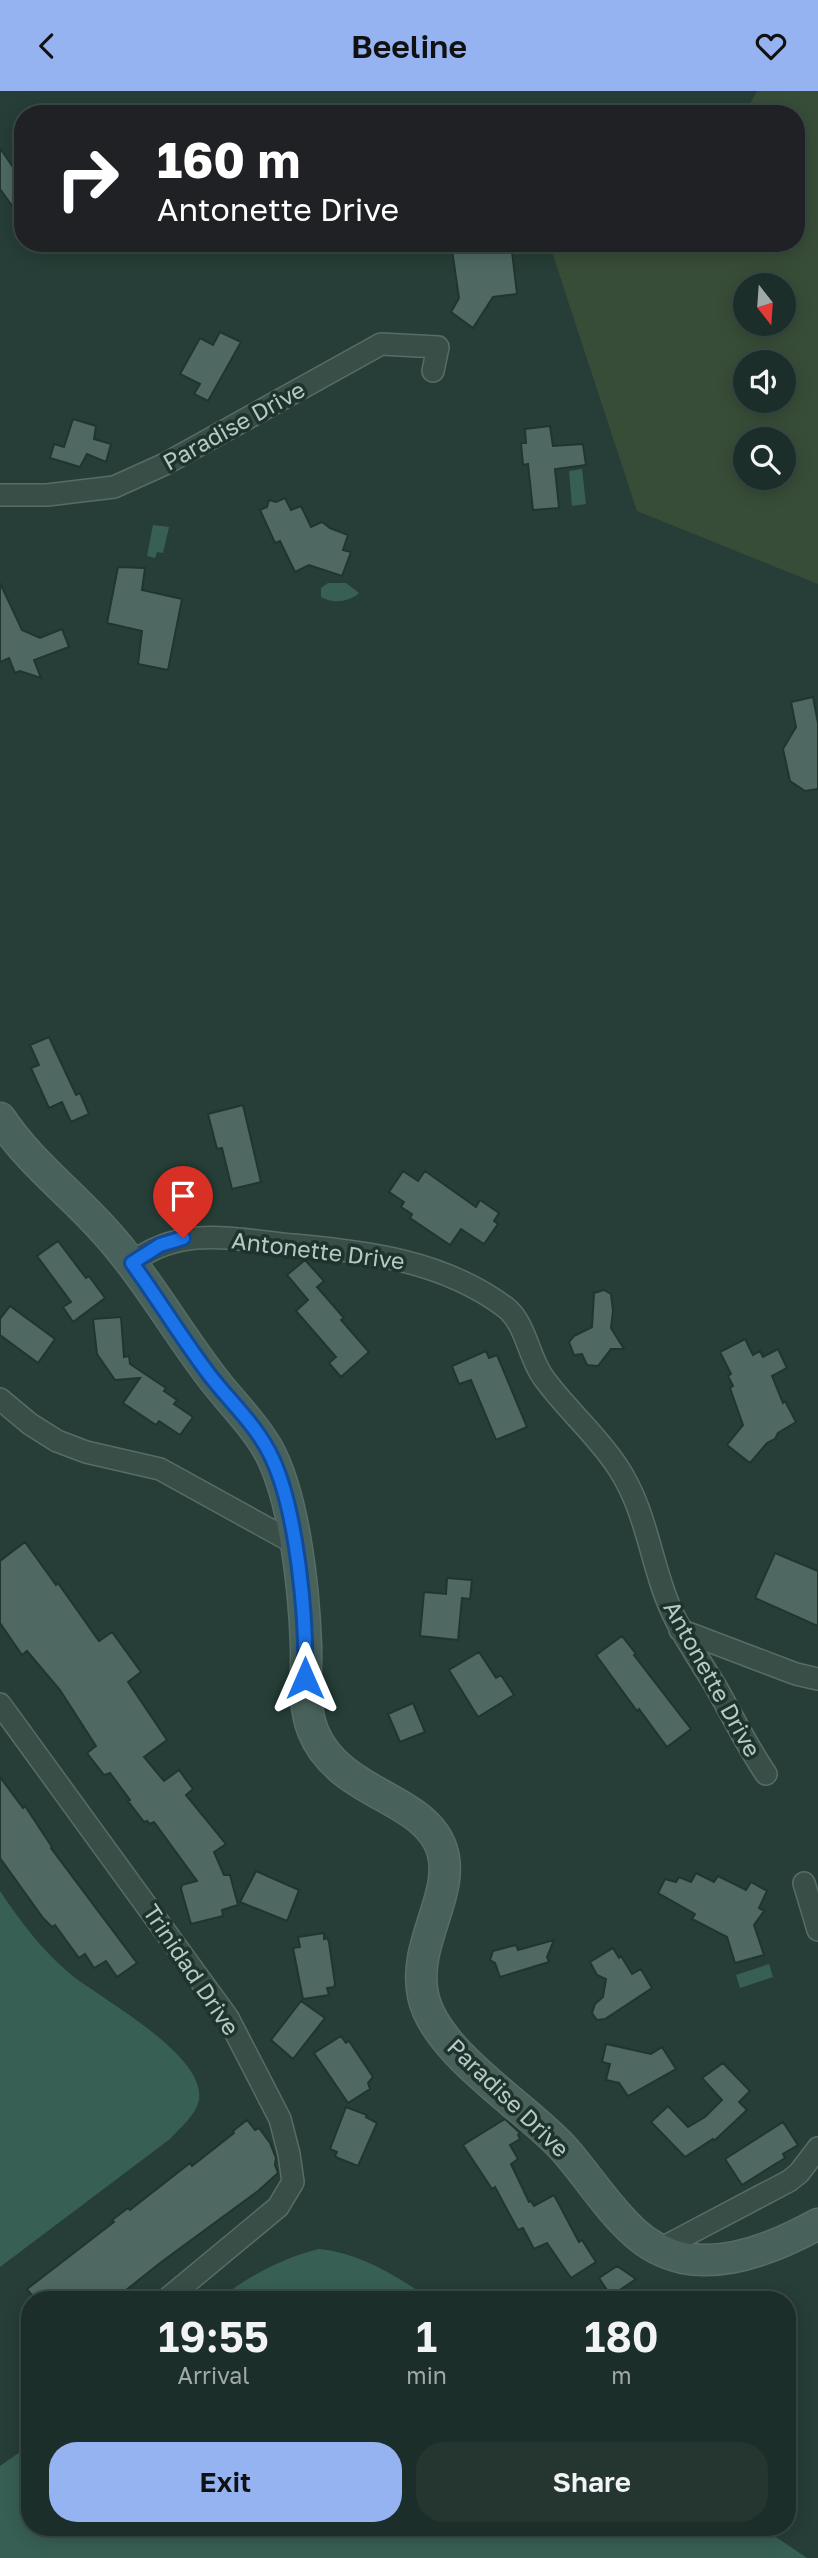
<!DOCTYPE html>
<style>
:root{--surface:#1c2e29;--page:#253631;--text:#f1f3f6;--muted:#a0a8a8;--line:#3a4a46;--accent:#95b2f1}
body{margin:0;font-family:"Golos Text",sans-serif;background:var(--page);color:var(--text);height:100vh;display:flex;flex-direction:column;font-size:26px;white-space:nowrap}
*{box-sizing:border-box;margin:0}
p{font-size:23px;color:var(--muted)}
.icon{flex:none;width:38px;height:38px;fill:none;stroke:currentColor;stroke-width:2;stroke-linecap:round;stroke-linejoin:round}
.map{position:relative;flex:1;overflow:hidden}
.details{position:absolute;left:21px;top:2200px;width:775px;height:245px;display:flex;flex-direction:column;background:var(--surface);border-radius:28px;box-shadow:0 4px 18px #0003,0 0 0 2px var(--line)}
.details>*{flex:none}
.guide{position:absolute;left:14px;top:14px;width:791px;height:147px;border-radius:28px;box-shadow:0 4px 18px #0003,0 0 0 2px var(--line);background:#202124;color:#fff;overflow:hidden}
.needle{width:46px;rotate:163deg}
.fabs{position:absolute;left:733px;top:182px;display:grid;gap:14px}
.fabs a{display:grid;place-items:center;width:63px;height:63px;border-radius:50%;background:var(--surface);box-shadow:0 4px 18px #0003,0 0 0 2px var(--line);font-size:35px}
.pin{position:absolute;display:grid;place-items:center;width:60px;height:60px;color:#fff;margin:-72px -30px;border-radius:50% 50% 50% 0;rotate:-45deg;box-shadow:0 0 7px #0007}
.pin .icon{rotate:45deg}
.me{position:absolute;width:77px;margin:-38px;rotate:0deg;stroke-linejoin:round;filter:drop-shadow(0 0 5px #0008)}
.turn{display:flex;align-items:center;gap:24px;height:147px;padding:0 28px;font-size:32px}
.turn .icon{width:91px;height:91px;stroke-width:2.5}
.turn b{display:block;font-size:49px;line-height:60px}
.eta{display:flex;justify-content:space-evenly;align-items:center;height:119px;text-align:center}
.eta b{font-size:42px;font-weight:600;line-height:49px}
.primary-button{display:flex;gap:14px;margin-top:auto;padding:14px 28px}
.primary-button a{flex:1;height:80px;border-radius:28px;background:var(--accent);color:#111;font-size:28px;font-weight:600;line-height:80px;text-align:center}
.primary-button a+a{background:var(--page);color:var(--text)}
header{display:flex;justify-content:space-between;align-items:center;height:91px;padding:0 28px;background:var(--accent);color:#111;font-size:32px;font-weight:600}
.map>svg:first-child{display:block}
</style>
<header><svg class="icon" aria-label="back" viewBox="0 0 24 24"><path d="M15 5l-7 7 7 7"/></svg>Beeline<svg class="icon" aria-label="heart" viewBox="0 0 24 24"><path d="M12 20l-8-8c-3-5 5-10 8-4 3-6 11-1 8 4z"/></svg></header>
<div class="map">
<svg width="818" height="2467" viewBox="0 0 818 2467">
<rect width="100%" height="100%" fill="#263e37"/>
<path fill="#384d38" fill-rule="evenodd" d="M757,0H818V493L637,420L549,152H796V23H744ZM746,194H784V233H746ZM746,271H784V310H746ZM746,348H784V387H746Z"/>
<path fill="#385f54" d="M582,378L586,413L572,415L569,380Z
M153,434L169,436L163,462L157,461L155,467L147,465Z
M328,492H346L359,502C349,511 333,513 321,506V497Z
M0,1800C20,1830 41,1858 69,1882C99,1907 206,1963 199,2009C196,2024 179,2038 170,2048L0,2176Z
M769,1873L773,1886L740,1897L736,1884Z
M319,2158C360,2162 397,2185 430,2208H219C249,2185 282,2167 319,2158Z
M30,2354V2436H761L807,2467H0V2375Z"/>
<path fill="#4f6962" stroke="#21352f" stroke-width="2" d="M0,57L23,91V130L0,98Z
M451,152H511L517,203L493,206L473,237L451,221L459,207Z
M220,241L241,251L208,310L194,303L200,293L180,283L200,247L213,254Z
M73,328L96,335L94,348L111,353L106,371L87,363L80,376L50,367L54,353L64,356Z
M550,335L553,355L583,353L586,374L555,378L559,417L533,419L528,373L523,374L521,352H526L525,338Z
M285,407L291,419L301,415L311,436L322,431L330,437L348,444L343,459L351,461L342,485L309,474L295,481L280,450L275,452L260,419L267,416L269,409L276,411Z
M118,476L145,477L142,499L182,508L168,579L138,573L142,540L107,532Z
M0,492L22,539L40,547L62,538L69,556L34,569L41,587L20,580L15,582L9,567L0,571Z
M813,606L818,632V698L805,700L790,690L783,658L796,636L791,611Z
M49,946L76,1004L80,1002L89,1023L71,1031L62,1011L49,1017L31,977L39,974L30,954Z
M243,1014L261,1091L232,1098L222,1057L217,1058L208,1023Z
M403,1080L418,1090L425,1080L476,1116L480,1109L499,1122L494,1130L498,1133L484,1153L461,1138L450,1154L410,1127L412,1123L401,1116L404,1111L389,1101Z
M58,1150L86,1187L89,1185L105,1207L73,1231L63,1216L71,1211L37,1165Z
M305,1169L324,1190L317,1196L344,1227L341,1229L369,1261L341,1286L329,1272L336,1266L296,1220L308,1209L287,1184Z
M604,1199L611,1203L613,1220L611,1237L624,1258H611L598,1275L587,1274L582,1263L574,1264L569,1251L574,1245L592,1236L594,1202Z
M10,1215L55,1248L38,1272L0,1244V1228Z
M121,1226L124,1266L129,1265L130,1273L166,1297L164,1300L177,1309L174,1313L193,1326L180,1344L159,1330L156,1334L123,1312L140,1287L115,1289L97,1263L93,1228Z
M745,1248L753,1264L760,1260L763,1266L778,1258L787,1277L772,1285L783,1312L785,1310L796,1331L778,1342L775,1348L767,1352L750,1372L727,1354L743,1334L730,1297L733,1295L728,1285L731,1283L720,1261Z
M486,1260L489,1267L497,1264L527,1336L496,1349L471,1289L459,1293L452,1275Z
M25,1451L56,1494L58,1492L99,1550L112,1541L141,1581L128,1591L167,1649L144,1666L164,1690L179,1679L193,1698L186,1704L226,1753L214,1761L224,1784H230L238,1814L222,1819L223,1825L191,1833L181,1798L182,1794L197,1790L154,1731L150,1733L147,1730L144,1731L128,1710L130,1709L110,1682L104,1684L87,1662L96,1655L60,1599L27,1560L22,1564L0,1532V1470Z
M775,1462L818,1480V1535L755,1507Z
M447,1487L472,1489L470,1508L462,1507L458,1549L420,1545L424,1501L446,1503Z
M622,1545L636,1563L634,1564L691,1638L667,1656L639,1618L637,1620L596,1564Z
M479,1561L496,1587L501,1584L514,1604L478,1626L449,1579Z
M413,1612L425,1641L400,1651L388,1623Z
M0,1686L23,1717L25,1715L52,1756L51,1757L137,1872L117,1886L106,1870L94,1877L85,1863L79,1867L55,1834L52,1836L43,1827L0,1767Z
M256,1780L299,1799L287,1830L240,1811Z
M696,1782L714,1791L718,1785L746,1799L751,1791L767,1800L759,1817L764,1820L754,1834L764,1864L735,1872L727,1846L692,1828L695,1823L658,1802L665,1788L676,1791L679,1786L691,1791Z
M324,1842V1848L327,1847L329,1851L335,1893L334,1896L327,1897L329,1904L303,1908L293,1857L300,1856L298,1846Z
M554,1849L547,1866L549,1871L500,1886L495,1872L490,1869L493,1860L516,1854L518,1859Z
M613,1857L619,1867L621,1865L632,1883L641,1878L652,1897L605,1928L597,1929L592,1922L595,1913L603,1906L606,1888L597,1884L590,1871Z
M301,1910L325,1927L293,1968L271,1949Z
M341,1945L346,1952L349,1950L373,1986L368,1992L370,1998L348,2012L314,1962Z
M606,1953L651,1963L662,1956L676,1978L628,2005L619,1992L606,1989L610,1973L602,1971Z
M723,1972L750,2000L739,2011L747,2019L714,2050L713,2048L685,2066L651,2031L668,2015L688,2036L705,2026L722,2009L702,1987Z
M346,2016L367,2024L366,2026L377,2032L358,2075L338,2067L335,2065L337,2061L330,2058Z
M505,2028L520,2042L518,2044L520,2048L510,2054L518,2068L511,2073L529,2111L531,2110L534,2115L554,2104L579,2151L582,2149L596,2171L571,2187L547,2152L534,2158L523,2137L518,2139L495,2096L492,2098L463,2054Z
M247,2029L255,2039L259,2037L270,2052L276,2067L275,2074L278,2082L258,2100L160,2172L115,2208H35L27,2198L114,2131L112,2129L128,2117L130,2119L190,2072L192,2075L234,2042L233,2040Z
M783,2031L798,2054L783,2063L785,2067L742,2094L725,2068Z
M617,2175L636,2188L611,2205L599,2187Z"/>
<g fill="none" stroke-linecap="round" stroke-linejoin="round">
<defs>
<path id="street" d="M0,404H47L114,396L165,373L381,253L438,256L433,280
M132,1172C181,1133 237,1149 294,1154C369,1161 443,1170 505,1216C526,1232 528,1265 543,1286C565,1317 596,1343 617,1375C644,1415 649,1460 665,1504C677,1537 698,1566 716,1596C733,1626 747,1655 766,1683
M0,1308L30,1333L57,1350L86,1361L160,1378L294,1452
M680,1539L796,1583L818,1588
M0,1613L228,1927L280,2028L289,2063L293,2091L278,2116L167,2208
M804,1792L818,1839
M660,2158L789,2090L799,2082L818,2057"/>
<path id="secondary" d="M0,1027C28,1069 67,1099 101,1136C142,1180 172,1233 208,1281C228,1309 254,1332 270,1362C295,1411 304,1499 306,1554C307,1583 302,1612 313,1640C339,1705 425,1705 442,1759C456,1803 412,1852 423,1904C434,1961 525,2015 564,2058C588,2085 608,2118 635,2142C648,2154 666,2163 683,2167C728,2176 780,2154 818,2133"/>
</defs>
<use href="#street" stroke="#586c66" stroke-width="24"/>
<use href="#secondary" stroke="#586c66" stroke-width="33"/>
<use href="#street" stroke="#3a4e48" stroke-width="21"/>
<use href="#secondary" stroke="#48615a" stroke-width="30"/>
</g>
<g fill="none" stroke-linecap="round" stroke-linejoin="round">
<defs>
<path id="route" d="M183,1147L160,1154L132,1172C158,1208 181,1246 208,1282C229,1310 257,1334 272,1367C297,1420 307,1528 305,1587"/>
</defs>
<use href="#route" stroke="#114b97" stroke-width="18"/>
<use href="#route" stroke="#1a73e8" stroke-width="12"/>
</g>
<g text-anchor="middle" stroke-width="7" stroke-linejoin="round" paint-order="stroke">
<g font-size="23" fill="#b6c9c4" stroke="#1f332d">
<text transform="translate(234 335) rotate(-29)" y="8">Paradise Drive</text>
<text transform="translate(318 1160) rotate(7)" y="8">Antonette Drive</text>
<text transform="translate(712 1588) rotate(61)" y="8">Antonette Drive</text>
<text transform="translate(191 1879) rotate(56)" y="8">Trinidad Drive</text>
<text transform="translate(508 2007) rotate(44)" y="8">Paradise Drive</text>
</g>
</g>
</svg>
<div class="fabs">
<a><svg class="needle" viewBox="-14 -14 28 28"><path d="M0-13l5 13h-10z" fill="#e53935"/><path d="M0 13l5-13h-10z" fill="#a0a8a8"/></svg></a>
<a><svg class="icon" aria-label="sound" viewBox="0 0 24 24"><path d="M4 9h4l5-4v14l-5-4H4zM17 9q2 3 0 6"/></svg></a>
<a><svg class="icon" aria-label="search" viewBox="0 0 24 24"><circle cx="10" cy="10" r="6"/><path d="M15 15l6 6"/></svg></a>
</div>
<div class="pin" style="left:183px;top:1147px;background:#d93025"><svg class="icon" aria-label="arrive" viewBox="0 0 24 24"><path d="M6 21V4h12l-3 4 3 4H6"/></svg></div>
<svg class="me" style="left:305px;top:1587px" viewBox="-20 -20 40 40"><path d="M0-17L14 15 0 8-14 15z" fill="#1a73e8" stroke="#fff" stroke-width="4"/></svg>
<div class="guide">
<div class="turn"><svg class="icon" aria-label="right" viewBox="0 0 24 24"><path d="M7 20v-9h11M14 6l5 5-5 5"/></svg><div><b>160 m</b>Antonette Drive</div></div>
</div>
<section class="details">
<div class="eta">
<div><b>19:55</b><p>Arrival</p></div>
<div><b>1</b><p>min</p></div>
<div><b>180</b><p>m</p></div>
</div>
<div class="primary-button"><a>Exit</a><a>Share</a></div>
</section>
</div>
